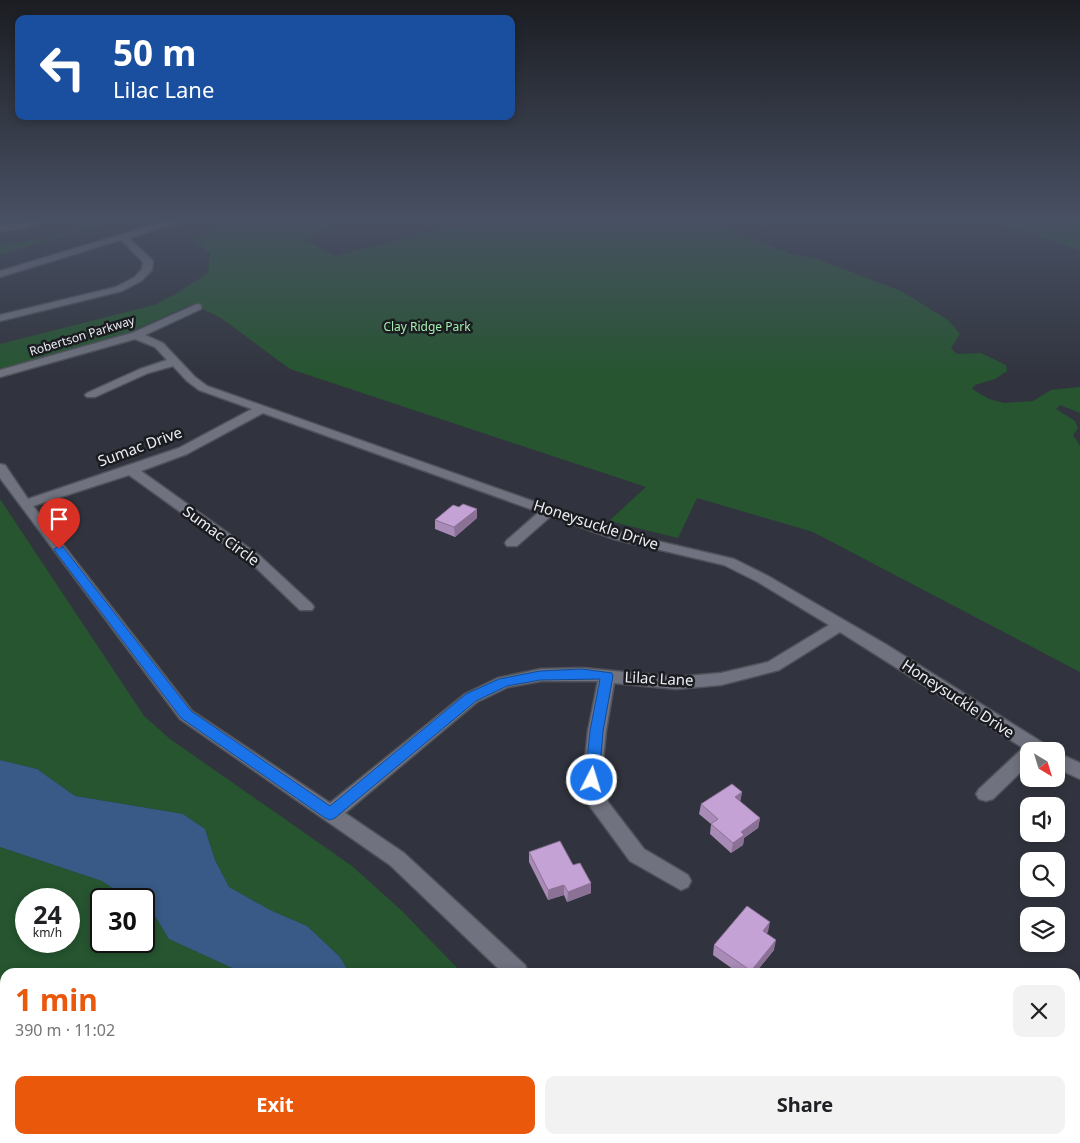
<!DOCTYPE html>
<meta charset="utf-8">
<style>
:root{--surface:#fff;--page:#f2f2f2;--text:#202124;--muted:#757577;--accent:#ea580c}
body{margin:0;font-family:"Noto Sans",sans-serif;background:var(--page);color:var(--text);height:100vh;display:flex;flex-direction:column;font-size:19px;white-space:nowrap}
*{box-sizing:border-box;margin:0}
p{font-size:16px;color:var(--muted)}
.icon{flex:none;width:28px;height:28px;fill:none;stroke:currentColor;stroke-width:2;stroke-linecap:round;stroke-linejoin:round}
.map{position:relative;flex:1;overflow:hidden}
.panel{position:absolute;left:0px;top:968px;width:1080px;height:176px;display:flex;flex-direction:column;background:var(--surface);border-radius:15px 15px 0 0;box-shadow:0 2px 8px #0003}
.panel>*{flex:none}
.top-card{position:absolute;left:15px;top:15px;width:500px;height:105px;border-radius:10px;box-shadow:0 2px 8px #0003;background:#1a4fa0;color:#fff;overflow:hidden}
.needle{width:32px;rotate:142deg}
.buttons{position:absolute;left:1020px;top:742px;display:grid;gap:10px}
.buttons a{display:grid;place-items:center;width:45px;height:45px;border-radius:10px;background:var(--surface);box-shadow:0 2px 8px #0003;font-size:25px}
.speed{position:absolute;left:15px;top:888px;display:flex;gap:10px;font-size:25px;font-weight:700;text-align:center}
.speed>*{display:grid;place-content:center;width:65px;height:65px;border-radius:50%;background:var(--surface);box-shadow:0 2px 8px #0003;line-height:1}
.speed small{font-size:12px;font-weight:400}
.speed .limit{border:2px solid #111;border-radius:8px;background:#fff;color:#111}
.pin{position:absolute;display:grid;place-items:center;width:42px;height:42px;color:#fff;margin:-51px -21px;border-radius:50% 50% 50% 0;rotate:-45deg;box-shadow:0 0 5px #0007}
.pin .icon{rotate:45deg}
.me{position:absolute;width:55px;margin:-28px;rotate:5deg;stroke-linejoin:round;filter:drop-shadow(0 0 4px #0008)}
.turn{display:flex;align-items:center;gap:18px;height:105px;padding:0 15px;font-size:22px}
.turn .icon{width:65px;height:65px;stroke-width:2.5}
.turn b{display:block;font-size:35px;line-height:42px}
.round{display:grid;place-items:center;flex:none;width:52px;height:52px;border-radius:10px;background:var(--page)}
.summary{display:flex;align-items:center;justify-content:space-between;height:85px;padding:0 15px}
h1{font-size:30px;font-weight:700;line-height:38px;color:var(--accent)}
.action{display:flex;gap:10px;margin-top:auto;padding:10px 15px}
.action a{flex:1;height:58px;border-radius:10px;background:var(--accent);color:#fff;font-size:20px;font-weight:700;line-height:58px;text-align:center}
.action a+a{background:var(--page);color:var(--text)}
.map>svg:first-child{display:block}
</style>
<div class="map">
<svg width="1080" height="1143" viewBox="0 0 1080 1143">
<rect width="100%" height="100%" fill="#31343e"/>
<path fill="#265530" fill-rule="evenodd" d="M106,217H118L89,228L0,255V245C36,240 74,234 106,217Z
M227,217H333L325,229L307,241L335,256L489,217H713L719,224L791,254L817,259L901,291L948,320L960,334L951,348L957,354L981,353L1006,365L1007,371L995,379L975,385L972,389L989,399L1004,403L1033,401L1051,390L1080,387V413L1060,405L1056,409L1075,421L1078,428L1073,435L1080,446V672L813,532L697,498L678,538L609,521L646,487L290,369L221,318L192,304L121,336L0,369V344L154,305L179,292L208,273L210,253L190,238L224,228Z
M950,217H1080V251L1021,230L988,222Z
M0,499L144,716L170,739L352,866L401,910L461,972H349L339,956L307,926L270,910L229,887L215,860L205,829L183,814L75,796L37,769L0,760Z
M0,847L102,881L129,899H101V941H144V908L155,916L169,939L241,972H5V1081L0,1077ZM26,899H69V941H26Z
M99,1139H622L626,1143H107Z"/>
<path fill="#395a86" d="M0,760L37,769L75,796L183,814L205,829L215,860L229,887L270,910L307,926L339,956L349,972H241L169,939L155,916L144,908V899H129L102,881L0,847Z"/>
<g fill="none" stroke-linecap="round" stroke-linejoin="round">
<defs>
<path id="minor" d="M41,217H54L24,228L0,231V225L23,223Z
M172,219L175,220V224L129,238L153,261L152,270L141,281L122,291L0,321V315L116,287L135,277L142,269L143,262L121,240L0,277V271Z
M197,304L201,305V309L145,335L163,343L195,377L207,386L623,533L734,559L768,576L887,645L1048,746L1050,751H1029V764L993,799L986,801L979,799L976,794L979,789L1023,748L840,632L779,670L721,685L676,689L614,683L606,731L601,780L608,802L644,849L688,875L691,881L688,887L681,890L630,861L589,805L583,780L588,731L598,681H541L508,687L477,702L345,813L404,853L525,965L528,972H502L390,865L180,719L0,478V464L5,465L28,499L179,448L252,409L199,390L187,381L173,366L148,373L95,397H87L85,395L87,393L140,369L167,360L155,347L135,339L0,377V370L132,333ZM263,413L539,512L507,540L505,543L507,546H517L551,516L614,539L724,565L758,582L829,625L768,662L721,673L676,677L583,668L541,669L498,678L465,694L330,803L192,711L33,506L129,475L250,562L300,610H312L314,607L312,604L260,556L141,471L187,454Z
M1056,752L1080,763V779L1056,768Z
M1075,1107L1080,1109V1136L1075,1134Z
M681,1139H709L711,1143H683Z"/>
</defs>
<use href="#minor" stroke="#50525b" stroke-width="3"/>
<use href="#minor" fill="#70737f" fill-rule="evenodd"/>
</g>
<path fill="#a98bb7" d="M459,507L477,509V518L455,537L435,529V520Z
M742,792L740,802L760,818L758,828L744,838L743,845L731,853L710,834L711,824L699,814L701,804Z
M529,852L573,865L591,883V893L567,902L564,895L548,900L529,862Z
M768,932L766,933L774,950L756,972H737L713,955L714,945Z"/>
<path fill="#8a7195" d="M477,509V518L455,537L454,527Z
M742,792L740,802L735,797Z
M760,818L758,828L744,838L743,845L731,853L733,843L741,832Z
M591,883V893L567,902L568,892Z
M564,885V895L548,900V890Z
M770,922L768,932L761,941L763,931Z
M776,940L774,950L756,972H751V971Z"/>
<path fill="#c5a2d5" stroke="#8a7195" d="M463,504L477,509L454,527L435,520L453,505L459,507Z
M732,784L742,792L735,797L760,818L741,832L744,835L733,843L711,824L718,819L701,804Z
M560,841L573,865L580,863L591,883L568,892L564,885L548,890L529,852Z
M747,906L770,922L763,931L776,940L751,971L714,945Z"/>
<linearGradient id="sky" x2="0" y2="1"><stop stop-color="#1b1d22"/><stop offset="0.58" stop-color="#485063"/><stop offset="1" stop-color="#485063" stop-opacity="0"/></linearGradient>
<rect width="1080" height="377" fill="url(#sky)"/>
<path fill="#1a73e8" stroke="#114b97" d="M59,546L63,547L191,711L330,806L466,694L499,679L540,671L582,669L612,673L613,676L603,731L599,780L597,783L592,785L587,783L585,780L590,731L600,679L540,680L507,686L476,701L335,818L330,820L325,818L181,718L55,551L54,549Z"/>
<g text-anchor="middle" stroke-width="5" stroke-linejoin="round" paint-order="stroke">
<g font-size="12" fill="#a5eeb0" stroke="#1a1c20">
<text x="427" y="331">Clay Ridge Park</text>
</g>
<g font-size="12" fill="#eceef5" stroke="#1a1c20">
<text transform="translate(82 336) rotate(-17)" y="4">Robertson Parkway</text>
</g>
<g font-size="15" fill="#eceef5" stroke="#1a1c20">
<text transform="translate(140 447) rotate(-20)" y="5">Sumac Drive</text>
<text transform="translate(596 525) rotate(18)" y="5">Honeysuckle Drive</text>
<text transform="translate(221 536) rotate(36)" y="5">Sumac Circle</text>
<text transform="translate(659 679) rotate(3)" y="5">Lilac Lane</text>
<text transform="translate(958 699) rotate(33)" y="5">Honeysuckle Drive</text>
</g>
</g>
</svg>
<div class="buttons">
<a><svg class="needle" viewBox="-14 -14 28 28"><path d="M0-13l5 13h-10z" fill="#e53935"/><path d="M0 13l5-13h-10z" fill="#757577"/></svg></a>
<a><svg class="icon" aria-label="sound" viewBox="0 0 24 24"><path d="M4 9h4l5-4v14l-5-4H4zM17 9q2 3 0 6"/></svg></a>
<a><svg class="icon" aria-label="search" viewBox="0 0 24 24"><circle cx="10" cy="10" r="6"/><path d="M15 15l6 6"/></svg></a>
<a><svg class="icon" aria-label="layers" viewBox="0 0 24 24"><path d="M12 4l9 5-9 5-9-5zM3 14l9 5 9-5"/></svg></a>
</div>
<div class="speed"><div>24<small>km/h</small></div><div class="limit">30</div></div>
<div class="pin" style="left:59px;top:549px;background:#d93025"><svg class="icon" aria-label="arrive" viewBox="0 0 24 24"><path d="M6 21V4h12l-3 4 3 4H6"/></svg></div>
<svg class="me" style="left:592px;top:780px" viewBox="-20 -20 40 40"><circle r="17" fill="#1a73e8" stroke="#fff" stroke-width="3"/><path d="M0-11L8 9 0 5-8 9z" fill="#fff"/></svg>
<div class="top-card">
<div class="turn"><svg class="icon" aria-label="left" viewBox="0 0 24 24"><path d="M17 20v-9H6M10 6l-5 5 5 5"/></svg><div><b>50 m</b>Lilac Lane</div></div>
</div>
<section class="panel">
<div class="summary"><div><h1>1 min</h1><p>390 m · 11:02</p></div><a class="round"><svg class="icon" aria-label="close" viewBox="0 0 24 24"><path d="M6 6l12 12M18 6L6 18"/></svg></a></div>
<div class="action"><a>Exit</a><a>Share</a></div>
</section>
</div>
